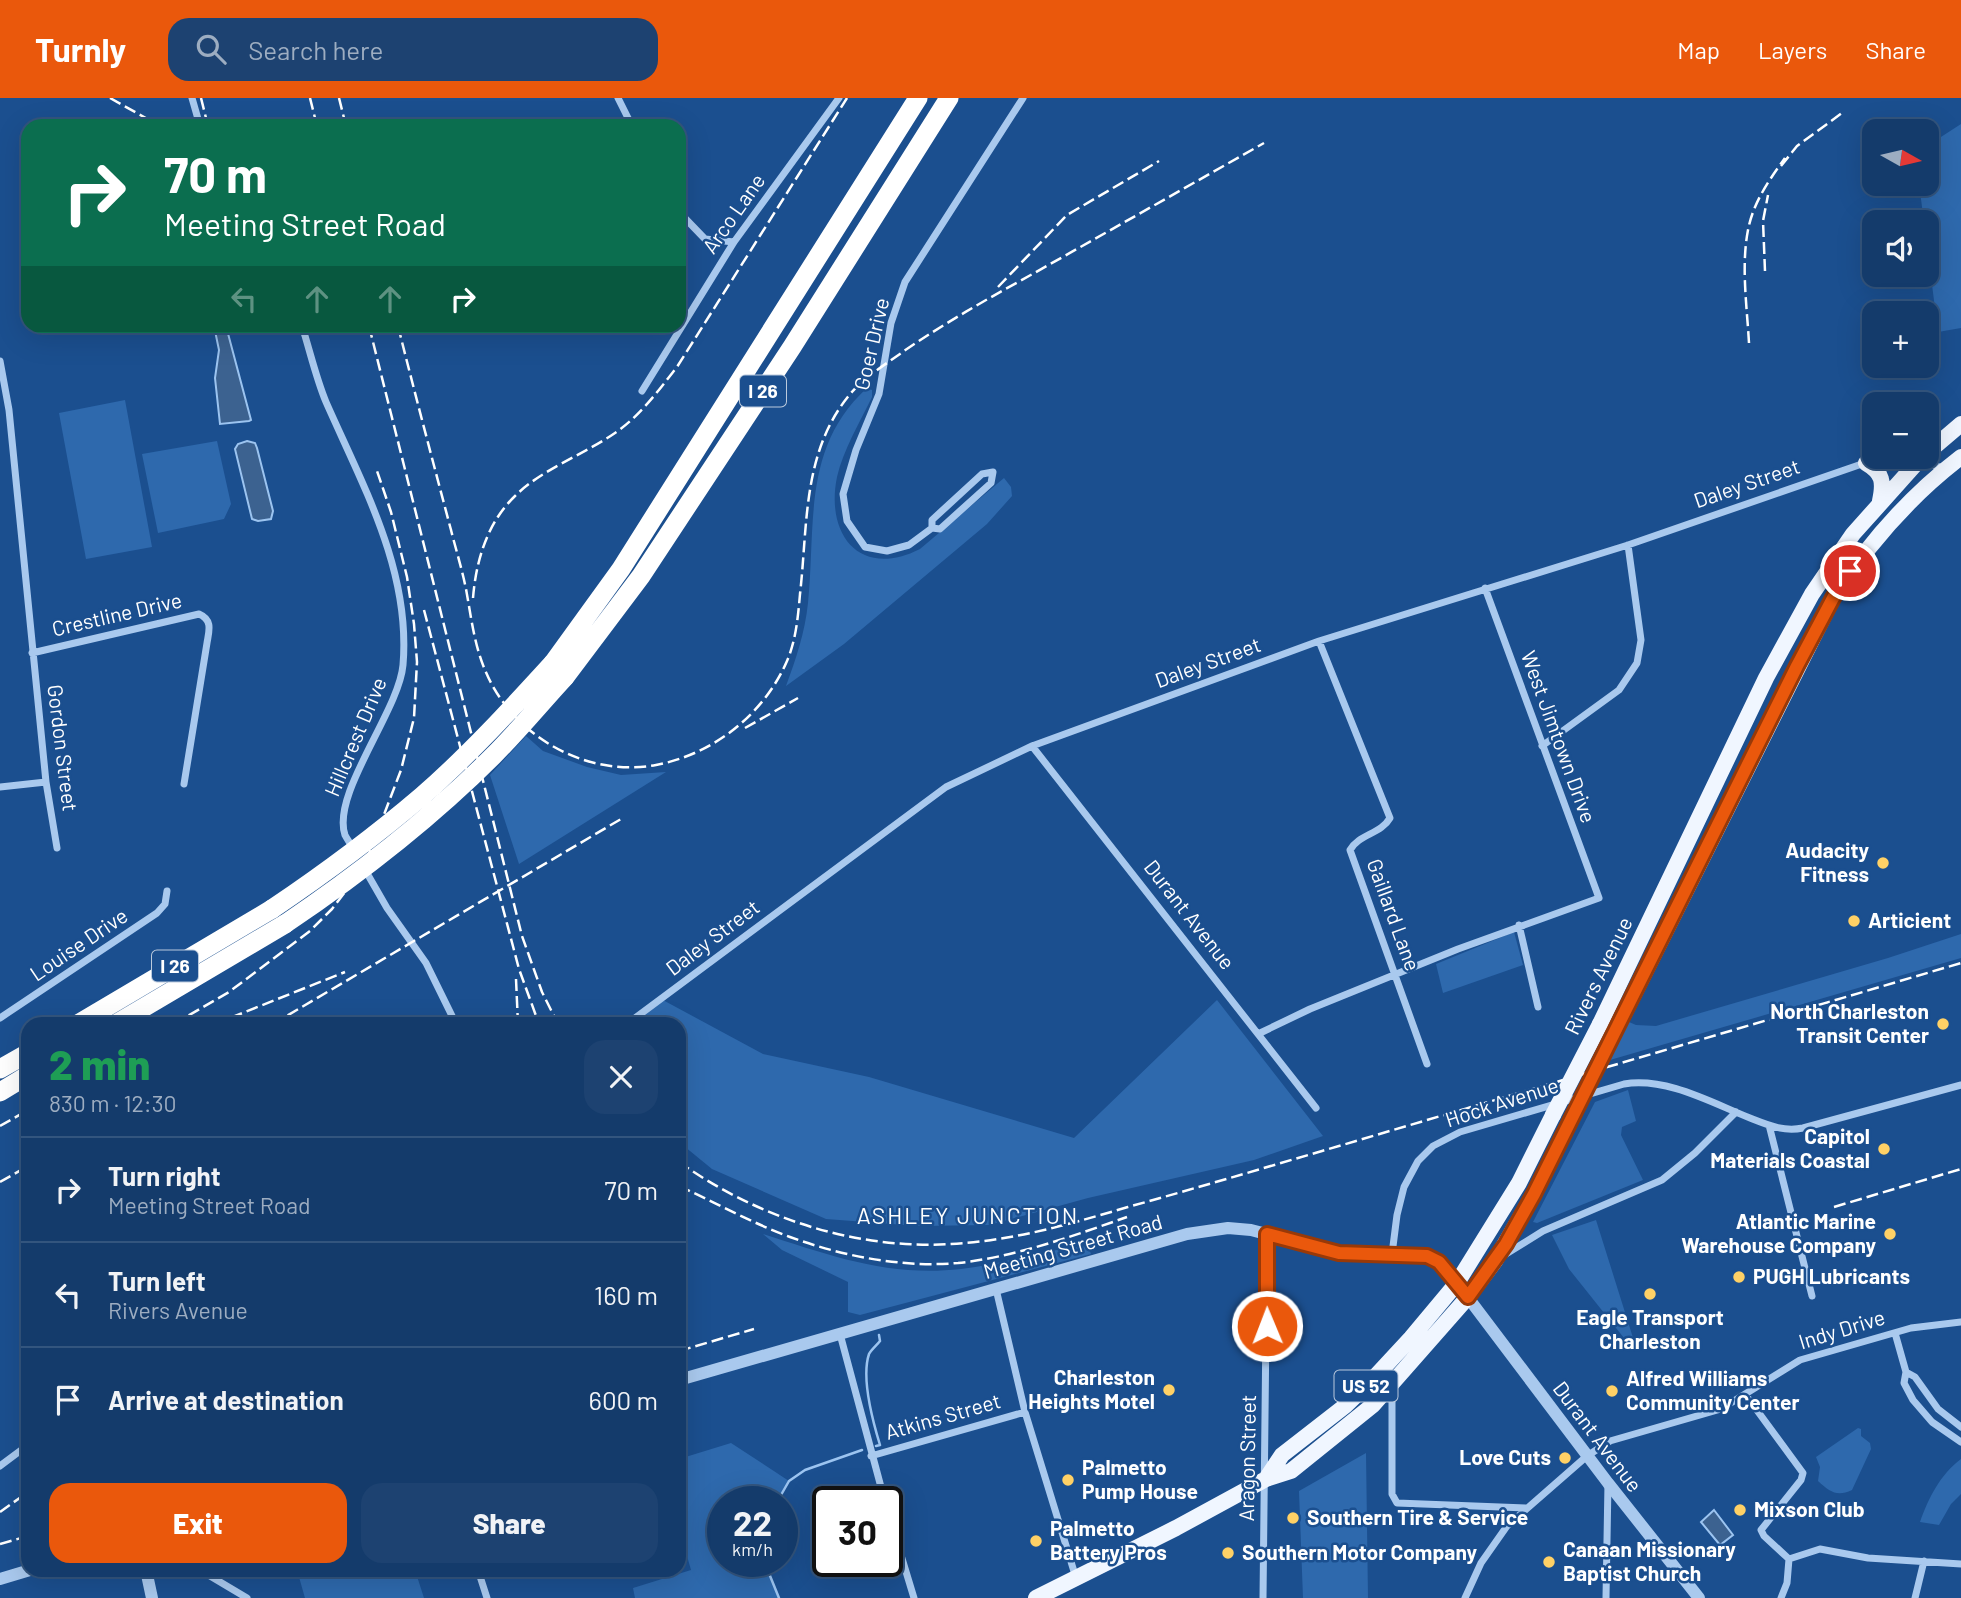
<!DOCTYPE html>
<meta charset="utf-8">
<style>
:root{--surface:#143b6b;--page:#1d4271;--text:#f1f3f6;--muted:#9dadc1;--line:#33557e;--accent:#ea580c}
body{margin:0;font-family:Barlow,sans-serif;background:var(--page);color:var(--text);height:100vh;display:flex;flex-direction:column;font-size:26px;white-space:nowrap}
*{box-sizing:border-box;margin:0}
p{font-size:23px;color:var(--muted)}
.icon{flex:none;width:38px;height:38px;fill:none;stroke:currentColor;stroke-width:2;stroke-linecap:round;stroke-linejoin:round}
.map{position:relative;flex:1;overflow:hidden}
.panel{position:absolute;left:21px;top:919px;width:665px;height:560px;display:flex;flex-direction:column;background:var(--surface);border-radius:21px;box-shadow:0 7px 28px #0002,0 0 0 2px var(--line)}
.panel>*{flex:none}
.banner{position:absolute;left:21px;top:21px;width:665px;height:214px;border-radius:21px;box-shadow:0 7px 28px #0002,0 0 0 2px var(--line);background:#0b6e4f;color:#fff;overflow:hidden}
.needle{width:46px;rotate:98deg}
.fabs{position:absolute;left:1862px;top:21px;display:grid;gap:14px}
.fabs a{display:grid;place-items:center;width:77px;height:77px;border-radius:14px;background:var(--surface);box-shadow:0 7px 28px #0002,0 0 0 2px var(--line);font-size:35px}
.speed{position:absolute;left:707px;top:1388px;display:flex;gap:14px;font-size:35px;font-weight:700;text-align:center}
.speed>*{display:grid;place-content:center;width:91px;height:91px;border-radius:50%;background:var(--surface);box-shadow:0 7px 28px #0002,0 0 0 2px var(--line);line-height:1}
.speed small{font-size:18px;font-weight:400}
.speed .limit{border:4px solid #111;border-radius:10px;background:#fff;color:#111}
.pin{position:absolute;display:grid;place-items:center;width:60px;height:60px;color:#fff;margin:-30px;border:4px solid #fff;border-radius:50%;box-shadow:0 2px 7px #0007}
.me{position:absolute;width:77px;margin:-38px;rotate:359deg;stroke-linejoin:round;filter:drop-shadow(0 0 5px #0008)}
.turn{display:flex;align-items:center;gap:24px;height:147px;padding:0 28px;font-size:32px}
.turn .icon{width:91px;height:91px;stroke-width:2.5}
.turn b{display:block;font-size:49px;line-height:60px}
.lanes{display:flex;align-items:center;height:66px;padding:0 28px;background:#0003;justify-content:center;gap:35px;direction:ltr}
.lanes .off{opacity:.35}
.round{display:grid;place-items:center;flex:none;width:74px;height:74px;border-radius:21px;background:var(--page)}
.headline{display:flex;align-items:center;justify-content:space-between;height:119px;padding:0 28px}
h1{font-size:42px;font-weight:800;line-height:52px;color:#1e9e55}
.action{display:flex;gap:14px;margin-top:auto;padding:14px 28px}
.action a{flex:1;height:80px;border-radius:21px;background:var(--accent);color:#fff;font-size:28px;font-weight:800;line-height:80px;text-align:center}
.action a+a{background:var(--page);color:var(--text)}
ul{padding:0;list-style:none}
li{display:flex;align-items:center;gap:21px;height:105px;padding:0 28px;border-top:2px solid var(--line)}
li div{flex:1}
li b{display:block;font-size:26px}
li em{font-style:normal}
header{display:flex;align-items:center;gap:42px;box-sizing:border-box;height:98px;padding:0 35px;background:var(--accent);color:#fff}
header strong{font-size:33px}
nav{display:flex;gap:38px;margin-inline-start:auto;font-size:24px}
.search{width:490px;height:63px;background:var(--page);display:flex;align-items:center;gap:18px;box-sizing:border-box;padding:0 24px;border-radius:21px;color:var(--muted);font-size:26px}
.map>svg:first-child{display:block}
</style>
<header>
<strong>Turnly</strong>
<div class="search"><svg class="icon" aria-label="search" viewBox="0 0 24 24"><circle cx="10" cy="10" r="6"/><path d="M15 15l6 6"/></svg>Search here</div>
<nav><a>Map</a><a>Layers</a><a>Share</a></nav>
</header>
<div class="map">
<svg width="1961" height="1500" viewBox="0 0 1961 1500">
<rect width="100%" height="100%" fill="#1b4f8f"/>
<path fill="#2e69ad" d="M1961,26V230L1938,234L1927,147V124H1924L1919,86H1927V48Z
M867,290L872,292V299C860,324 843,352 837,379C825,438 861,481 920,451L1004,380L1011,389L1012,398L987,426L844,546L786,588C796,561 805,534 808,505C816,427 802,349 867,290Z
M125,302L152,449L86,461L59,315Z
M217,343L231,406L224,421L158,435L142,356Z
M526,638L543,653L587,669L621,677L666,674L519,766L490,677Z
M1514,834L1523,867L1443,895L1436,866Z
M1961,836V860L1610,962L1629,924L1636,927L1656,928L1888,860Z
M661,901L763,956L869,979L1074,1040L1217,902L1323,1038L1254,1062L1088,1100L989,1127L919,1128L826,1121L712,1071L679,1044V926H627Z
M1628,992L1636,1023L1622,1029L1621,1037L1643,1082L1537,1125L1533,1124L1595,1004Z
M1596,1122L1634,1243L1628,1245L1569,1171L1552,1137Z
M763,1136C832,1158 888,1179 961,1171C1004,1166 1045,1151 1088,1148L1091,1156L860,1217L848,1214V1184L782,1152Z
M1858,1330L1861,1331V1338L1870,1345L1871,1351L1852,1392C1837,1399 1830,1394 1818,1383L1820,1369L1816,1359Z
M731,1345L789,1383L777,1403L723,1404V1463H764L779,1500H635L633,1490L691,1472L679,1430V1361Z
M1366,1355L1368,1500H1303L1299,1393Z
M1961,1361V1396L1951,1406L1939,1427L1920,1424C1929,1399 1940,1377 1961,1361Z
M297,1472H415L424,1500H305Z"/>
<path fill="#3c6290" stroke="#9cc4f0" stroke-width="2" d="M214,228H226L251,322L249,323L220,326L215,280L219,252Z
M247,343L255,345L257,350L273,413L271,421L258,423L252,421L235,351L238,346Z
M1714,1412L1733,1437L1720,1447L1701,1424Z"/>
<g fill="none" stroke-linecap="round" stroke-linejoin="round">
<path stroke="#9cc4f0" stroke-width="2.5" d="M876,1348L880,1347C873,1324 861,1280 869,1256C871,1252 877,1247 880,1243L879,1237
M777,1404L789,1383L805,1372L862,1352
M764,1463L779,1500"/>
<path stroke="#a9c9ee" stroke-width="7" d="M192,0L200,28
M618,0L632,28
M679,114L705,141L734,144
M302,228C310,253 316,280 326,304C363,388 411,473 403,567C399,613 331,696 345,737C347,741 351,746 353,751
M0,263L9,312L46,684L57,750
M642,293L734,144L839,0
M1880,362L1900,360L1944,370
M932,430V422L982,376L993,374L991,385L940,431L932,430L909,447L887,453L865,449L847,423L843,396L856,352L879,296L891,225L905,184L1023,0
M1319,543L1390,720C1381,736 1359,736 1350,752L1427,966
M32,555L199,516C213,522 209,533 207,545L184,686
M1032,648L1316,1010
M1542,648L1619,592L1637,565L1641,542L1628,447
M0,689L46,684
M364,770L387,810L426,865L456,926
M1519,827L1538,909
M0,920L157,815L165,806L167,793
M627,926L946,689L1032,648L1319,543L1628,447L1882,359
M1258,936L1310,911L1458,851L1599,800L1485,490
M1769,1027L1812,1198
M1392,1156L1397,1117L1404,1089L1418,1063L1433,1048L1460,1034L1624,986C1667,979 1712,1005 1750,1020C1768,1027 1783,1034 1803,1030L1961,987
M1501,1159L1543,1133L1662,1082L1695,1055L1736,1014
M996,1191L1025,1314L1076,1480
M1895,1235L1906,1274L1904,1285L1913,1302L1932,1324L1961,1344
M840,1236L885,1404
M1906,1274L1915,1279L1938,1311L1961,1329
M1392,1288V1396L1397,1405L1527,1410
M1745,1296L1803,1375L1801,1382L1761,1432L1764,1438L1789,1461L1787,1485L1781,1500
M871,1358L1025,1314
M0,1368L28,1347
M887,1411L914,1500
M1789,1461L1820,1451L1868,1460L1961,1466
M200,1472L247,1500
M478,1472L487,1500
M1263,1500L1267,1136
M1465,1500L1481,1465L1507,1428L1587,1358L1610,1343L1721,1311L1800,1262L1911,1230L1961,1224
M1606,1500L1608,1385
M1915,1500L1924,1463"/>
<path stroke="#a9c9ee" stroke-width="12" d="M679,1282L1187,1136L1228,1130L1251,1132L1339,1155L1427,1158L1439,1164L1457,1185L1608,1385L1699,1500
M146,1472L152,1500
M0,1481L30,1472"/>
<path stroke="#f0f6ff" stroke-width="16" d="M1927,355L1961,326
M1866,365C1883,375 1884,384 1880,403
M1621,922L1833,500C1868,446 1910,398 1961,359
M1600,926L1766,580L1812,496L1853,436L1922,359
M1266,1381L1282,1357L1345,1308L1373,1281L1411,1240L1457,1185L1519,1085L1553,1017
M1036,1500L1176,1430L1266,1381L1291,1373L1373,1307L1468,1199L1495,1163L1534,1096L1577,1010"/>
<path stroke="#fff" stroke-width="19" d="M553,565L621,471L918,0
M565,579L641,478L792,249L949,0
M78,926L272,811
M116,926L285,826
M0,971L28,955
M0,994L28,977"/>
<path stroke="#fff" stroke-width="2.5" stroke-dasharray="12 5" stroke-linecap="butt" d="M110,0L160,28
M201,0L208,28
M310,0L317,28
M339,0L346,28
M1781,68L1797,48L1842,15
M1765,173L1763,123L1768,97
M998,189L1067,117L1159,63
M369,228L522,838L542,894L558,926
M398,228C415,296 433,364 451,432C456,452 462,471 466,491C471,518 474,546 485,572C512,638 586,680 656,667C714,656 764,616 787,563C796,542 798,519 800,496C808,426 802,353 851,295C865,279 886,266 904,253C942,227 980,205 1020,183C1102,137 1183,91 1264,45
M1749,245C1747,209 1741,168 1748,132C1753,105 1769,82 1785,60
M473,500C476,463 487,425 515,398C542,371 583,357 615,335C640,318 658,293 677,269L847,0
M424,512L519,871L539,926
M745,630L798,600
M516,881L518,926
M174,926L229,894L310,833L332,811L364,769L401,672L414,620L417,564L414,526L407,479L391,414L376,370
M215,926L345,874
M273,926L621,721
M0,1028L28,1012
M679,1064C757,1119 854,1152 951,1146C1012,1143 1070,1126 1128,1109C1193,1091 1257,1072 1322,1053C1535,990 1748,928 1961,865
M0,1084L28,1068
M679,1088C716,1105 752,1125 790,1139C842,1158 902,1170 958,1165C1015,1159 1073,1138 1127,1119
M1834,1109L1961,1071
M679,1253L754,1231
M0,1414L28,1394
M0,1446L28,1438"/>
<path stroke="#f0f6ff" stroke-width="16" d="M1577,1010L1621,922
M1553,1017L1600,926"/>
<path stroke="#fff" stroke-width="19" d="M272,811C324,776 374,739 422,698C469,657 511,611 553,565
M285,826C359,776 430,721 493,658C518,633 541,605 565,579"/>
</g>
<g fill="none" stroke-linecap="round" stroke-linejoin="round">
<defs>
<path id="route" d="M1267,1228V1136L1339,1155L1427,1158L1439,1164L1468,1199L1506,1146L1534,1096L1797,568L1833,500L1850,473"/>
</defs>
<use href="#route" stroke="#983908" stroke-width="18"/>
<use href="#route" stroke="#ea580c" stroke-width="12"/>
</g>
<g fill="#ffd166" stroke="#1b4f8f" stroke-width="2.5">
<circle cx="1883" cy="765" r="7"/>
<circle cx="1854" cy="823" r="7"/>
<circle cx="1943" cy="926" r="7"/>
<circle cx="1884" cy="1051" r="7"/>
<circle cx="1890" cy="1136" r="7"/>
<circle cx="1739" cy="1179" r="7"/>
<circle cx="1650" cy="1196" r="7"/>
<circle cx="1169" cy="1292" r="7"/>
<circle cx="1612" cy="1293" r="7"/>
<circle cx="1565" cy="1360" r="7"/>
<circle cx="1068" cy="1382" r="7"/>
<circle cx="1740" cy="1412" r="7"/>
<circle cx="1293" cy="1420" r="7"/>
<circle cx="1036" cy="1443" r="7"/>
<circle cx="1228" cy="1455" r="7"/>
<circle cx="1549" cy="1464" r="7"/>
</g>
<g text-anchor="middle" stroke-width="5" stroke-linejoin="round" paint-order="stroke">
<g fill="#1b4f8f" stroke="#bbcadd" stroke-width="2">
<rect x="740" y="277.5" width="46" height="31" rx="5"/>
<rect x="152" y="852.5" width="46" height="31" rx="5"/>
<rect x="1334.5" y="1272.5" width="63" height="31" rx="5"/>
</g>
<g font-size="19" font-weight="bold" fill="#fff">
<text x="763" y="300">I 26</text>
<text x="175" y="875">I 26</text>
<text x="1366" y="1295">US 52</text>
</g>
<g font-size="21" fill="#fff" stroke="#1b4f8f">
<text transform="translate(734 116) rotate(-55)" y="7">Arco Lane</text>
<text transform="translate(872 246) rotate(-77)" y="7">Goer Drive</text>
<text transform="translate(1747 386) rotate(-19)" y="7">Daley Street</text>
<text transform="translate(117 517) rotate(-13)" y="7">Crestline Drive</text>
<text transform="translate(1208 565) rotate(-20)" y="7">Daley Street</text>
<text transform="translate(356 639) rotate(-67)" y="7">Hillcrest Drive</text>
<text transform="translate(1558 639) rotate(70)" y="7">West Jimtown Drive</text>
<text transform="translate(62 650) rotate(83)" y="7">Gordon Street</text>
<text transform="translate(1189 817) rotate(52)" y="7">Durant Avenue</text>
<text transform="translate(1393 817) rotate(70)" y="7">Gaillard Lane</text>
<text transform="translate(713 840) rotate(-37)" y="7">Daley Street</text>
<text transform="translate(79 847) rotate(-34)" y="7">Louise Drive</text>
<text transform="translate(1599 878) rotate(-64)" y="7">Rivers Avenue</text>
<text transform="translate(1502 1005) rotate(-18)" y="7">Hock Avenue</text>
<text transform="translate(1073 1149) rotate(-16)" y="7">Meeting Street Road</text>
<text transform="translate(1842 1232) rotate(-17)" y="7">Indy Drive</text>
<text transform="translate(943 1319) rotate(-16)" y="7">Atkins Street</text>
<text transform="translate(1597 1339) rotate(53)" y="7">Durant Avenue</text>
<text transform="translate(1248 1360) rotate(-89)" y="7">Aragon Street</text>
</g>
<g font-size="21" font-weight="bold" fill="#fff" stroke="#1b4f8f" text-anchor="start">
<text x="1869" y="760" text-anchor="end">Audacity<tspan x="1869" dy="24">Fitness</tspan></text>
<text x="1868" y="830">Articient</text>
<text x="1929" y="921" text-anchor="end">North Charleston<tspan x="1929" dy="24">Transit Center</tspan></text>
<text x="1870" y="1046" text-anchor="end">Capitol<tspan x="1870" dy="24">Materials Coastal</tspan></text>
<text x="1876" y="1131" text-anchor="end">Atlantic Marine<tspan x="1876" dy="24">Warehouse Company</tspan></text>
<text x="1753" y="1186">PUGH Lubricants</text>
<text x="1650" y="1227" text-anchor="middle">Eagle Transport<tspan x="1650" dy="24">Charleston</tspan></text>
<text x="1155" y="1287" text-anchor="end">Charleston<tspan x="1155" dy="24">Heights Motel</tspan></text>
<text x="1626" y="1288">Alfred Williams<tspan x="1626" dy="24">Community Center</tspan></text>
<text x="1551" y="1367" text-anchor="end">Love Cuts</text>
<text x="1082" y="1377">Palmetto<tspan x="1082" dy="24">Pump House</tspan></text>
<text x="1754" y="1419">Mixson Club</text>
<text x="1307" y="1427">Southern Tire &amp; Service</text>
<text x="1050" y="1438">Palmetto<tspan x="1050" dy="24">Battery Pros</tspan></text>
<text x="1563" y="1459">Canaan Missionary<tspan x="1563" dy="24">Baptist Church</tspan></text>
<text x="1242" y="1462">Southern Motor Company</text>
</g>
<g font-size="23" letter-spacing="2" fill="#fff" stroke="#1b4f8f">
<text x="968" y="1126">ASHLEY JUNCTION</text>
</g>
</g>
</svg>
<div class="fabs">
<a><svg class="needle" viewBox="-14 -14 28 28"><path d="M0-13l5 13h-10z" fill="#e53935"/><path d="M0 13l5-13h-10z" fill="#9dadc1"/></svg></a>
<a><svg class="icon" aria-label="sound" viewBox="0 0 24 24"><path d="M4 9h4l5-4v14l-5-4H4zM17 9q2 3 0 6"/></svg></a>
<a>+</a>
<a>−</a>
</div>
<div class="speed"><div>22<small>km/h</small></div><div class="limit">30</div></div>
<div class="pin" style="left:1850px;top:473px;background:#d93025"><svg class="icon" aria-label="arrive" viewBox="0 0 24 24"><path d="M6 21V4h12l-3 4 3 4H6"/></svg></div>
<svg class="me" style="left:1267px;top:1228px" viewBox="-20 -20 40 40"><circle r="17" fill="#ea580c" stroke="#fff" stroke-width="3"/><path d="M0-11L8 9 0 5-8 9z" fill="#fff"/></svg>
<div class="banner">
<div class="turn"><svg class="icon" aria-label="right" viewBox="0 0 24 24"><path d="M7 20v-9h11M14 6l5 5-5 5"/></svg><div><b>70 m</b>Meeting Street Road</div></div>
<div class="lanes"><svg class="icon off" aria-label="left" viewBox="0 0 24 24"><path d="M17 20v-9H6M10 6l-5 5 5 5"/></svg><svg class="icon off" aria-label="ahead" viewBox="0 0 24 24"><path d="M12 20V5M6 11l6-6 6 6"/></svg><svg class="icon off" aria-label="ahead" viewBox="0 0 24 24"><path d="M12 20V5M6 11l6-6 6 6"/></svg><svg class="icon" aria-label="right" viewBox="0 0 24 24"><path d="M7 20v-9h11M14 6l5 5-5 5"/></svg></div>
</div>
<section class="panel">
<div class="headline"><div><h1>2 min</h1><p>830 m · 12:30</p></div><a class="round"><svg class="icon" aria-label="close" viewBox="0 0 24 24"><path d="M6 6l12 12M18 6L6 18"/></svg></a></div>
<ul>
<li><svg class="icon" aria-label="right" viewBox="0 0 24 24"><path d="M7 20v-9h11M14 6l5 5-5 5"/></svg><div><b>Turn right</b><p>Meeting Street Road</p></div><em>70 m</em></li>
<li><svg class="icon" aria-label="left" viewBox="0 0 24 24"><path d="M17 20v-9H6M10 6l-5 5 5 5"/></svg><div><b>Turn left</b><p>Rivers Avenue</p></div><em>160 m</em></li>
<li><svg class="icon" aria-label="arrive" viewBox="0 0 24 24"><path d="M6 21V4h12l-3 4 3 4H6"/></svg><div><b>Arrive at destination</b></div><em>600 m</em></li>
</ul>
<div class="action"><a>Exit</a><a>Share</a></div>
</section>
</div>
